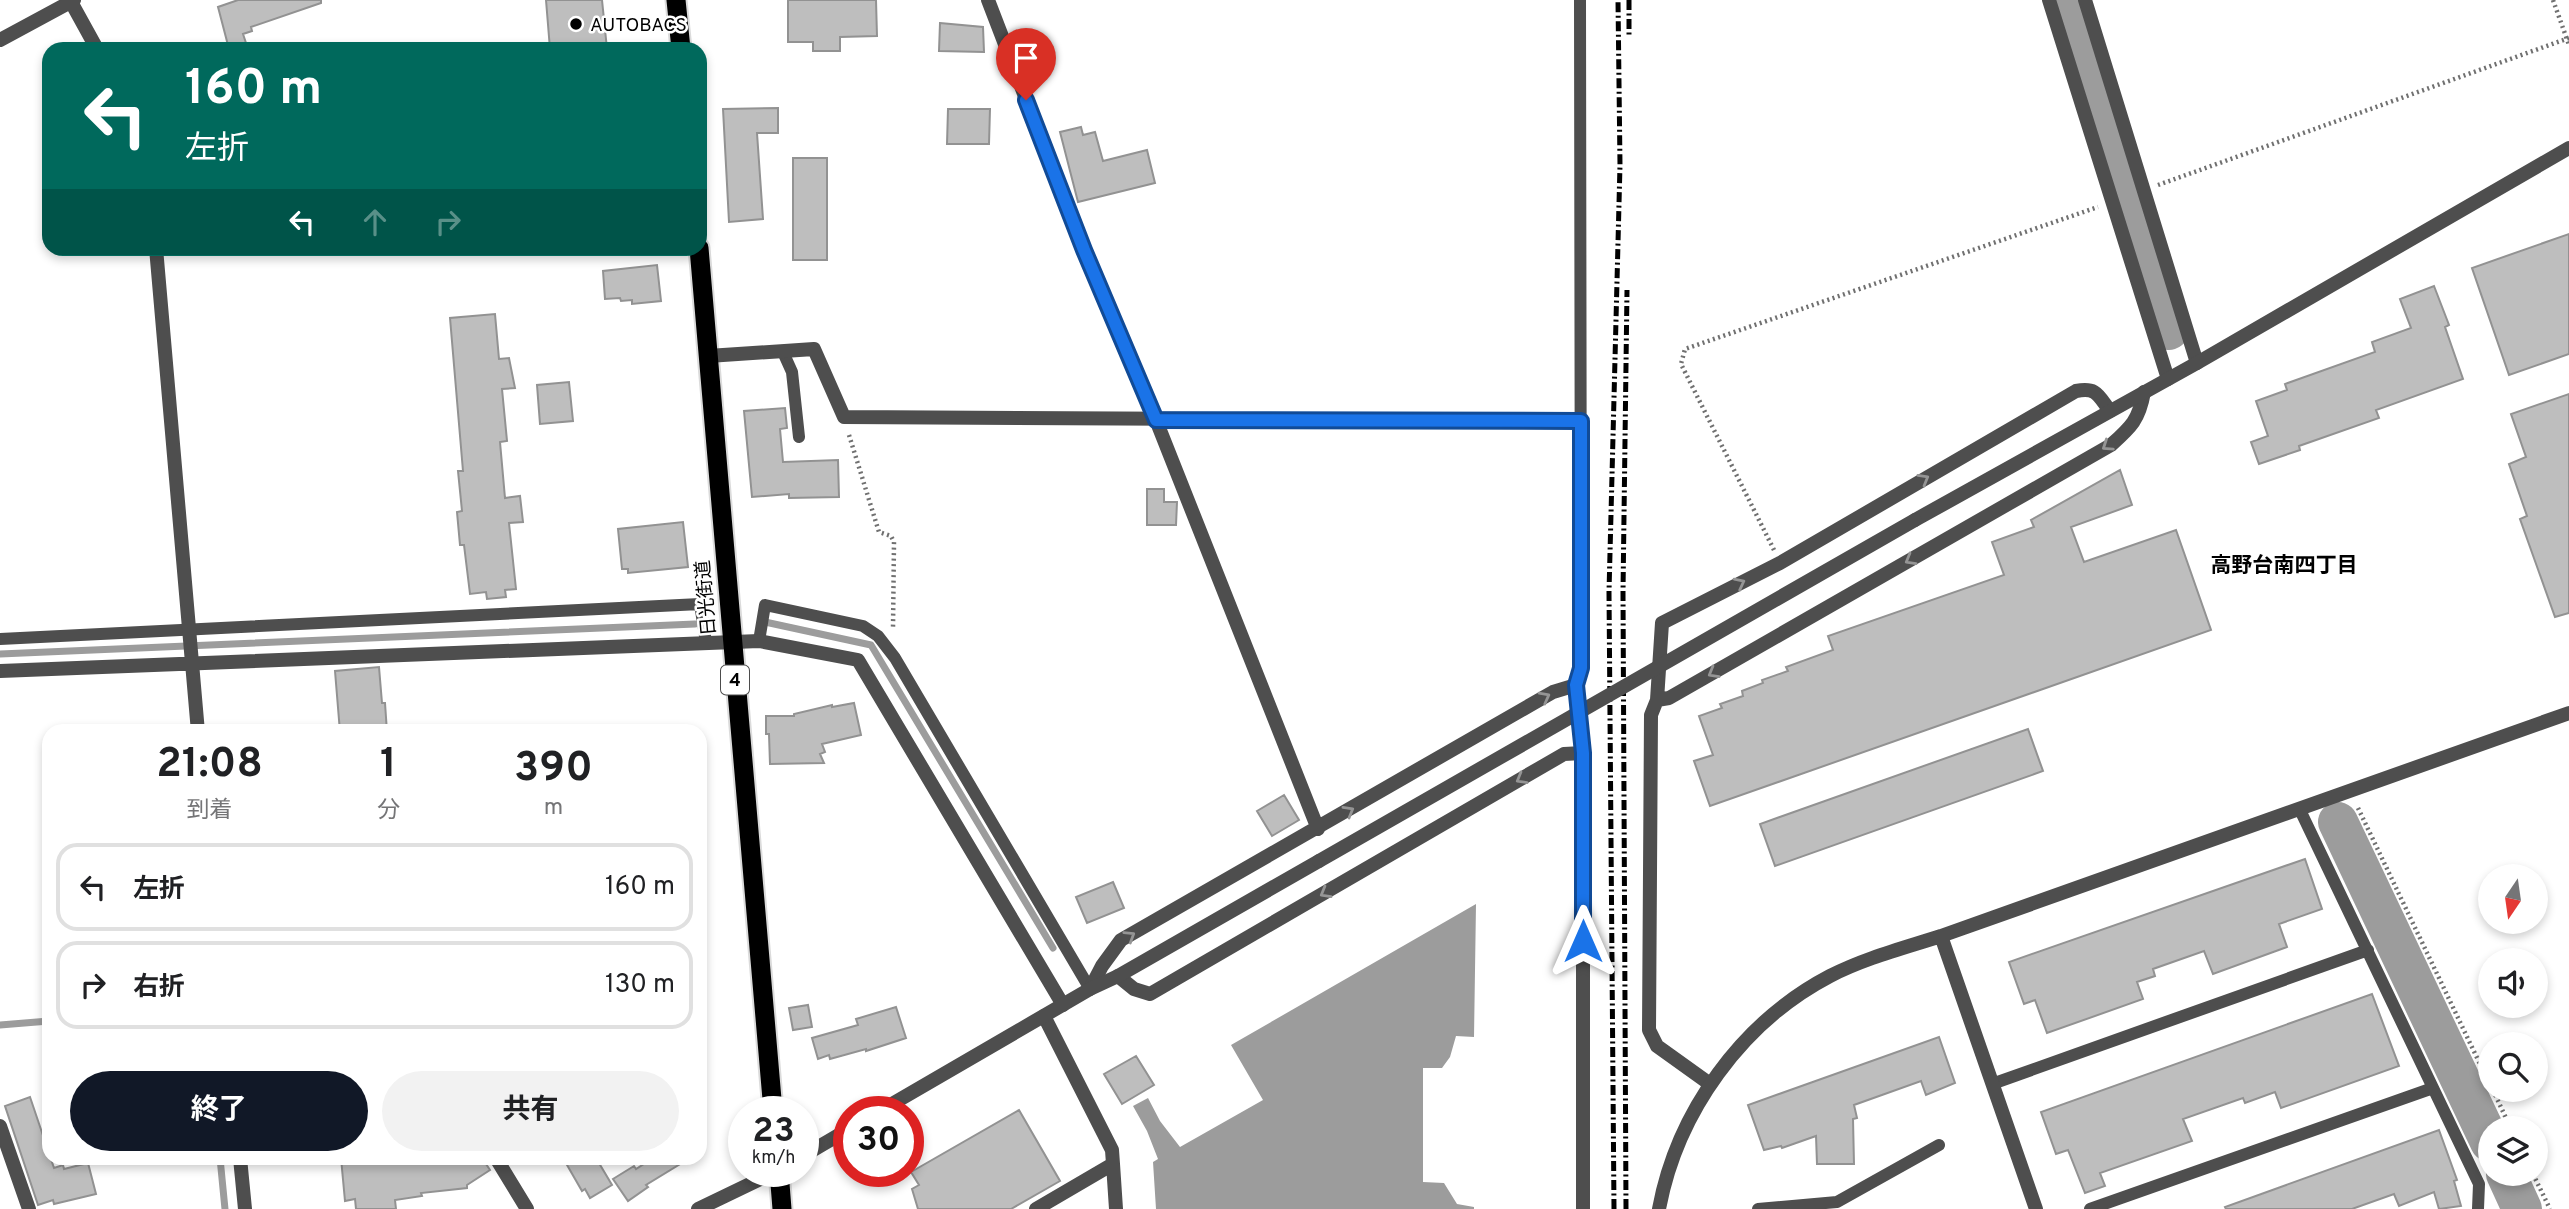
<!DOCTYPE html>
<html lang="ja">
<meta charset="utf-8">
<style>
:root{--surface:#fff;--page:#f2f2f2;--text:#202124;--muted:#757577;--line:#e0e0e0;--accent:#111827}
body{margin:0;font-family:Overpass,"Noto Sans JP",sans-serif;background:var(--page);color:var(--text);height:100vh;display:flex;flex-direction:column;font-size:26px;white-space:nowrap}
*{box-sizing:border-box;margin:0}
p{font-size:23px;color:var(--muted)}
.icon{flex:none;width:38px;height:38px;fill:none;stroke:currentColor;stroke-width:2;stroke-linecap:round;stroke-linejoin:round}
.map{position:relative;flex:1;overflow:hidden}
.details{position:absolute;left:42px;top:724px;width:665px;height:441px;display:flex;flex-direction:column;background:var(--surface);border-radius:21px;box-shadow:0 4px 10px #0003}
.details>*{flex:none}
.top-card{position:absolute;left:42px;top:42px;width:665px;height:214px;border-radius:21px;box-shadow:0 4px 10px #0003;background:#00695c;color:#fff;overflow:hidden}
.needle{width:46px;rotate:193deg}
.fabs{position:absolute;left:2478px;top:864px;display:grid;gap:14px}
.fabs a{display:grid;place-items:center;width:70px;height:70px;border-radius:50%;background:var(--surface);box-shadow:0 4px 10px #0003;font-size:35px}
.speed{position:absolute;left:728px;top:1096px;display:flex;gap:14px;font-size:35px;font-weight:700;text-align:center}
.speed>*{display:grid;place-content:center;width:91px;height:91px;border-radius:50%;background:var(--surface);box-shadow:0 4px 10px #0003;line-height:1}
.speed small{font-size:18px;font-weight:400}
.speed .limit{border:10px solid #d22;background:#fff;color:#111}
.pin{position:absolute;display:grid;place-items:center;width:60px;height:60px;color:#fff;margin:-72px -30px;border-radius:50% 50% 50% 0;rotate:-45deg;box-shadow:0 0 7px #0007}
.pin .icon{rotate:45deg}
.me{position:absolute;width:77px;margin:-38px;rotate:0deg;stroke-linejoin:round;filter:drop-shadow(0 0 5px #0008)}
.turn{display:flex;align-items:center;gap:24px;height:147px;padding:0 28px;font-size:32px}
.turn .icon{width:91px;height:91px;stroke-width:2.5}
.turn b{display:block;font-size:49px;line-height:60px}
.lanes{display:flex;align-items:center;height:66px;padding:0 28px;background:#0003;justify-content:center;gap:35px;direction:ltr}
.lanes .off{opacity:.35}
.eta{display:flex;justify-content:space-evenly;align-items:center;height:119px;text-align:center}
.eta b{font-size:42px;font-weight:700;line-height:49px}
.button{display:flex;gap:14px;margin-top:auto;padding:14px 28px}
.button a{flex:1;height:80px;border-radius:42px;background:var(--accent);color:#fff;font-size:28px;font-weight:700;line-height:80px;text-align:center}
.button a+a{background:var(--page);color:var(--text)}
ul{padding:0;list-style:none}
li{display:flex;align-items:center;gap:21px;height:88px;margin:0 14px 10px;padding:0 14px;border:4px solid var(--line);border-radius:21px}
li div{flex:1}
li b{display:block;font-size:26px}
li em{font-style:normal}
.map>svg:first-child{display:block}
</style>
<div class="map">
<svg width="2569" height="1209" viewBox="0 0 2569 1209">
<rect width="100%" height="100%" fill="#fff"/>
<path fill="#9c9c9c" d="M1476,904L1474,1037L1456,1036L1450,1057L1442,1068H1423V1182L1444,1183L1457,1204L1474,1207V1209H1156L1153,1162L1158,1159L1147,1131L1133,1106L1148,1098L1160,1121L1180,1147L1263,1100L1231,1045Z"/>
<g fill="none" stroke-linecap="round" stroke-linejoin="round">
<path stroke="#9c9c9c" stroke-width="7" d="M765,622L871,645L1053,948
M0,654L695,624
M0,1025L49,1021
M220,1158L225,1209"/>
<path stroke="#9c9c9c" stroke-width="40" d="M2066,0L2169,330
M2338,822L2490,1142
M2506,1174L2522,1209"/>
</g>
<path fill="#bebebe" stroke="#929292" stroke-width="2" d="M238,0H321V3L251,27L252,31L243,34L247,46L229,49L218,7Z
M546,0H602L607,49H550Z
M788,0H876L877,36L840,37V51H813V42H788Z
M940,23L983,27L984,52L939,51Z
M778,108V133H757L763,219L729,222L723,109Z
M948,109H990L989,144H947Z
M1081,127L1083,135L1095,132L1103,161L1147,150L1155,183L1078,202L1060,132Z
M793,158H827V260H793Z
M2569,234V354L2509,375L2472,268Z
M657,265L661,301L632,304V300L621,301L620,298L605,299L603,271Z
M2434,286L2449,325L2445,327L2463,379L2376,410L2379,418L2299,446L2300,450L2259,464L2251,442L2268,436L2256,401L2287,390L2285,384L2375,352L2372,342L2411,328L2400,299Z
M495,314L499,359L509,358L515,388L502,389L507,441L500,442L505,498L520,496L523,522L509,523L516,589L505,590L506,597L487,599L486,592L470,594L464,545H460L457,512L462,511L458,471H463L450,318Z
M569,382L573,421L540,424L537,385Z
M2569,394V613L2555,617L2520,519L2527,516L2509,464L2526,457L2511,414Z
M785,408L787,428L780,429L783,462L838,460L839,497L789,498V494L752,497L744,411Z
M2120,470L2132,505L2071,527L2084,562L2176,530L2211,630L1710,806L1694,761L1713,755L1699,716L1722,708L1720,704L1743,696L1742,691L1763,683L1762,680L1788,671L1786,667L1833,650L1828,636L2004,575L1992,542L2034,527L2031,520Z
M1147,489H1164V502H1177L1176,525H1147Z
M683,522L688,567L628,573V569H622L618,529Z
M379,667L382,703H385L387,732H340L335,671Z
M854,703L861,735L822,744L825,752L820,754L824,763L770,764L769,734H766V716H794V714L832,705V707Z
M2028,729L2043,771L1775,866L1760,824Z
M1284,795L1299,820L1272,836L1257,811Z
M2305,859L2322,909L2279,924L2287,947L2213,974L2204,951L2153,969L2155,976L2137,982L2143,999L2047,1033L2035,1000L2024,1004L2009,962Z
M1113,882L1124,908L1087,923L1076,897Z
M2372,994L2399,1066L2281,1108L2275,1092L2245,1103L2243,1098L2183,1119L2192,1141L2100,1173L2105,1186L2085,1193L2068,1150L2056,1154L2041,1112Z
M808,1005L812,1027L793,1030L789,1008Z
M896,1007L906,1038L866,1051V1049L830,1059L829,1055L818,1059L812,1038L858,1025L856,1019Z
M1939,1037L1955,1083L1926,1095L1921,1081L1854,1105L1857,1118L1853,1119L1854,1164H1817L1816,1136L1782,1148L1781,1146L1764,1150L1748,1105Z
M1136,1056L1154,1085L1122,1104L1104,1074Z
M30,1097L54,1168L63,1165L64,1169L88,1163L96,1194L54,1204L53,1200L38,1205L5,1106Z
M1019,1110L1060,1181L1011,1209H918L912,1189L919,1185L911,1172Z
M2439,1130L2457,1180L2454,1181L2461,1206L2439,1209L2434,1192L2399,1206L2394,1194L2352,1209H2226L2225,1207Z
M341,1158H482L490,1170L467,1185V1188L421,1193L422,1196L395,1200L396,1209H356L355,1199L345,1201Z
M563,1158H596L612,1185L590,1198L585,1189L582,1191Z
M653,1158H690L646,1185L648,1187L628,1201L613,1179L634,1166L636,1169Z"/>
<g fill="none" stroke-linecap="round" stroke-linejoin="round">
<defs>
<path id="trunk" d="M676,0L681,49
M699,248L773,1111
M779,1171L782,1209"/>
</defs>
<use href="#trunk" stroke="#dbdbdb" stroke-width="23"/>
<path stroke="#707070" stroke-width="4.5" stroke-dasharray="2 3.5" stroke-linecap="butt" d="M2553,0L2569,45
M2158,185L2569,38
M849,435L879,532L891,536L894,542L893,629
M1774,550L1681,364L1685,349L2098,207
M2358,808L2490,1085
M2493,1090L2511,1129
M2533,1174L2550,1209"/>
<path stroke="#4e4e4e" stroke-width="12" d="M783,352L792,372L799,437
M0,639L700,604L706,642
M759,641L765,605L863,626L878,636L895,658L1090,989
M1576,685L1581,668L1580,0
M2300,810L2479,1184L2478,1209
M1992,1084L2368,950
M1758,1209L1837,1202L1939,1145
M2090,1209L2433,1088"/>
<path stroke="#4e4e4e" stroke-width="14" d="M70,0L97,49
M988,0L1084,250L1156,420L1318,829
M2049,0L2168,379
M2085,0L2197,363
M0,40L74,0
M156,248L198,732
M708,356L814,349L844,417L1581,421
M2110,411C2098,395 2097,387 2076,391L1780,563L1662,623L1657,700L1669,698L2111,445C2131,427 2139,420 2144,392
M0,671L759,641L858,660L1063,1005
M1657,700L1651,715L1649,1030L1657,1046L1710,1084
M1118,976L1134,989L1150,994L1564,754L1583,753
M1090,989L1102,966L1121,940L1553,692L1576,685L1583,753V1209
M1044,1016L1112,1150L1113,1164
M0,1126L29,1209
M240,1158L245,1209
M496,1158L527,1209
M1036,1209L1113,1164L1116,1209"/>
<path stroke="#4e4e4e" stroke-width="14" d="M1915,520L2197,363L2569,148
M1941,936L2036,1209
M880,1111L1090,989L1118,976L1319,861
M803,1156L849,1129
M698,1209L777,1171
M1659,1209C1677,1112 1742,1022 1830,976C1865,958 1904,948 1941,936L2569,713"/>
<use href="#trunk" stroke="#000" stroke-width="19"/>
<path stroke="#000" stroke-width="5" stroke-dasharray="10 3.5 2 3.5" stroke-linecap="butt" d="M1629,0V35
M1614,1209L1609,592L1620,165L1618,0
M1626,1209L1623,592L1627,290"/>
<path stroke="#4e4e4e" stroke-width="14" d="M1319,861L1915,520"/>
</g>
<defs><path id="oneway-chevron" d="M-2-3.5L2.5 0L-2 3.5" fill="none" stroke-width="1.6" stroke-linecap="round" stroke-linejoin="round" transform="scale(1.75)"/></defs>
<g stroke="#959595">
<use href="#oneway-chevron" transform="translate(2107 446) rotate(146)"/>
<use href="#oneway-chevron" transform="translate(1924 479) rotate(-30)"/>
<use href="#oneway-chevron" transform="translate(1910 560) rotate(150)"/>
<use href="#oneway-chevron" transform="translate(1740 583) rotate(-27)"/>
<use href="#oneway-chevron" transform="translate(1713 673) rotate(150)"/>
<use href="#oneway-chevron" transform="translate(1545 697) rotate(-28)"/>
<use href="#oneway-chevron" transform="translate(1521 779) rotate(150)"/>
<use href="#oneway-chevron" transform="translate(1349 811) rotate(-30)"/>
<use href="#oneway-chevron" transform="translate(1325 893) rotate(150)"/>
<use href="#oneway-chevron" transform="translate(1130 936) rotate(-32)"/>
</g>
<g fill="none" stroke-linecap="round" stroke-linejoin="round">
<defs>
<path id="route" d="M1026,100L1084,250L1156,420L1581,421V668L1576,685L1583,753V941"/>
</defs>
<use href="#route" stroke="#114b97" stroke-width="18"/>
<use href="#route" stroke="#1a73e8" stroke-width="12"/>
</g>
<circle fill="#000" stroke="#fff" stroke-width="2.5" cx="576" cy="24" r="7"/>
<g text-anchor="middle" stroke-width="5" stroke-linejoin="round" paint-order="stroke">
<rect fill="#fff" stroke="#4c4c4c" stroke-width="2" x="721" y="665.5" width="28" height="29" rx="5"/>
<g font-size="18" font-weight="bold" fill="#000">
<text x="735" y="686">4</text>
</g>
<g font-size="19" fill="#000" stroke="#fff" text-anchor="start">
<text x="590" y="31">AUTOBACS</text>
</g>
<g font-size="19" fill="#000" stroke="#fff">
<text transform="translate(705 598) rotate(-95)" y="7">日光街道</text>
</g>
<g font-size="21" font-weight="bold" fill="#000" stroke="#fff">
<text x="2284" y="572">高野台南四丁目</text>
</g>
</g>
</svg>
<div class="fabs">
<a><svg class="needle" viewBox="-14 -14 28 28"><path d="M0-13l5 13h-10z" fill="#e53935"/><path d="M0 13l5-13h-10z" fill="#757577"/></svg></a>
<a><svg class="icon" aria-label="sound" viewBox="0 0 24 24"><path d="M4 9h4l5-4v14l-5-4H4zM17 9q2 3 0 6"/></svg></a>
<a><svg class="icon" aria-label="search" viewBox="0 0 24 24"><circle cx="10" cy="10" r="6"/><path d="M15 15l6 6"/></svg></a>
<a><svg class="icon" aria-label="layers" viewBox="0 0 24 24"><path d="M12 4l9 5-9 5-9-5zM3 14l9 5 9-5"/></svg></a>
</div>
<div class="speed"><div>23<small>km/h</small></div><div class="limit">30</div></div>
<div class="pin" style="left:1026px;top:100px;background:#d93025"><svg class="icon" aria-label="arrive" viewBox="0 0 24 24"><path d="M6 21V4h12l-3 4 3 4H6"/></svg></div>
<svg class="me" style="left:1583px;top:941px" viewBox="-20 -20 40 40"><path d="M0-17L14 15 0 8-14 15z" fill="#1a73e8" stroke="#fff" stroke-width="4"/></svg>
<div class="top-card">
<div class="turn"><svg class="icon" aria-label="left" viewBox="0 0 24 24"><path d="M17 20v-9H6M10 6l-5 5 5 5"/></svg><div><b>160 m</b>左折</div></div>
<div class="lanes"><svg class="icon" aria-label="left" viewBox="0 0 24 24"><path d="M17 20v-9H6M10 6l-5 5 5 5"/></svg><svg class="icon off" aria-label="ahead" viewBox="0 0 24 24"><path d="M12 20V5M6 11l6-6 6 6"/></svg><svg class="icon off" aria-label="right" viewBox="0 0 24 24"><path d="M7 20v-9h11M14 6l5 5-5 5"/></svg></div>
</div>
<section class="details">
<div class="eta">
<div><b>21:08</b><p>到着</p></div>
<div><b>1</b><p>分</p></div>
<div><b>390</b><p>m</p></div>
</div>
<ul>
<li><svg class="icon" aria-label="left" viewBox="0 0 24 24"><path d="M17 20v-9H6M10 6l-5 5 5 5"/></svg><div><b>左折</b></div><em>160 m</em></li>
<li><svg class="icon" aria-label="right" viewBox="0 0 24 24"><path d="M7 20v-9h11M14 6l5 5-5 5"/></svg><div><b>右折</b></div><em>130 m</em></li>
</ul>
<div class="button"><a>終了</a><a>共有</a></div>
</section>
</div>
